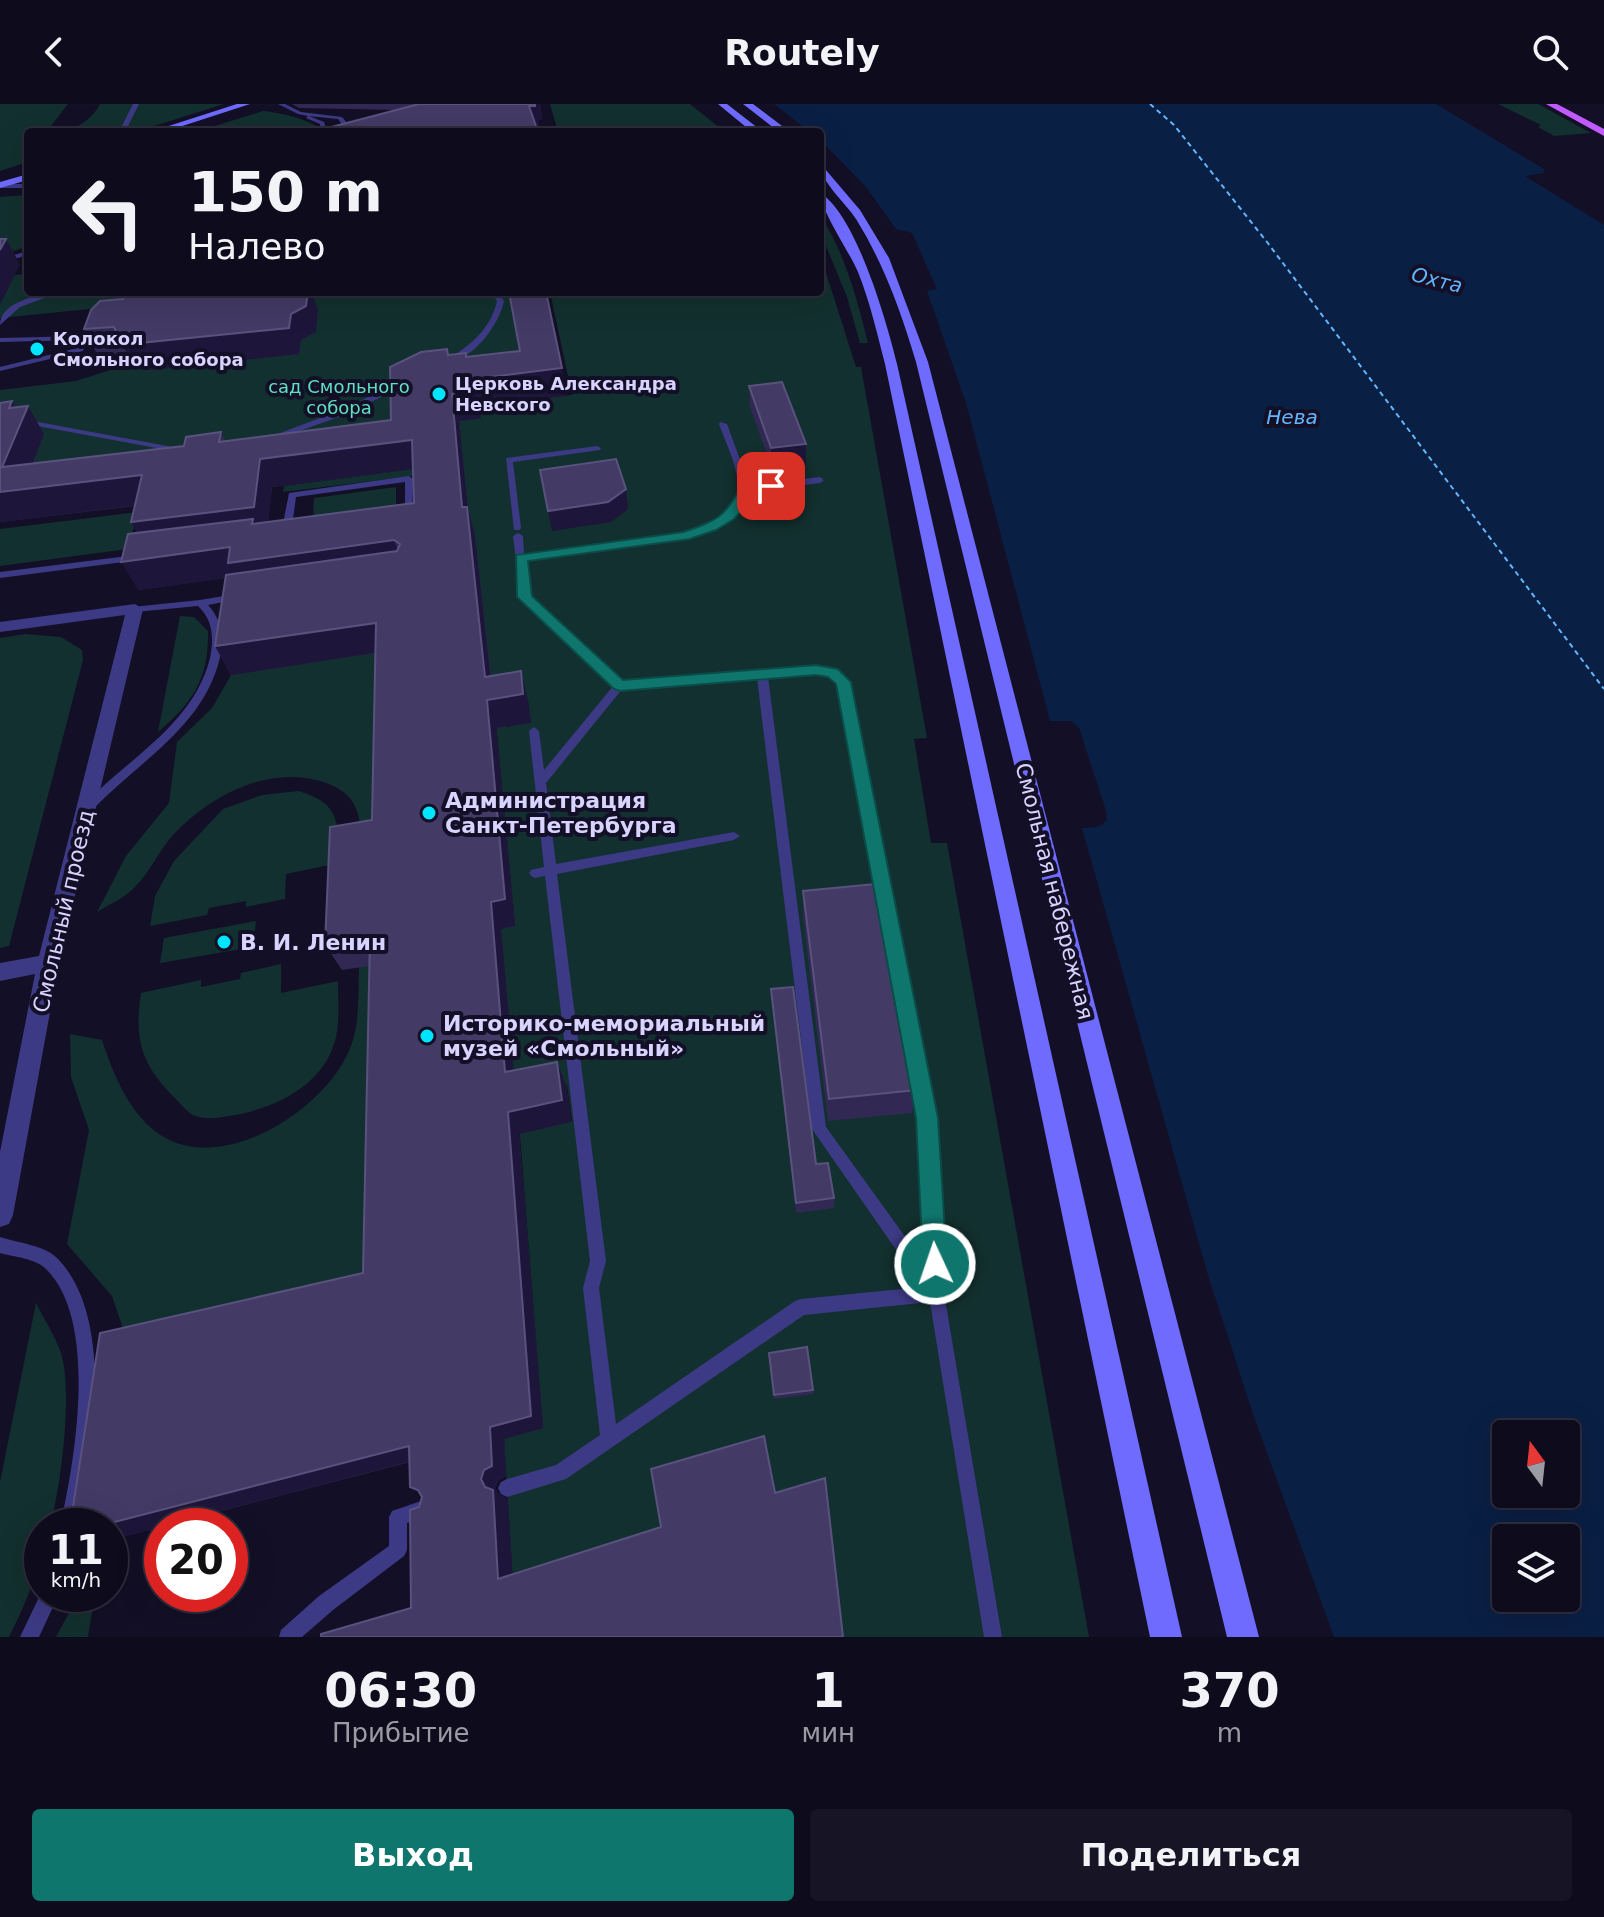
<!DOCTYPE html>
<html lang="ru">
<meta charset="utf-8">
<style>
:root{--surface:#0e0b1c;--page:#171425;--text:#f1f3f6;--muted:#9b9ba3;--line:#2e2b3b;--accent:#0f766e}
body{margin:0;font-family:"DejaVu Sans",sans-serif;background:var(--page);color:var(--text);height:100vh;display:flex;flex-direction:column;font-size:30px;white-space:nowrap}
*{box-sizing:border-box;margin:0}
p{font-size:26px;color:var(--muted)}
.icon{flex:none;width:44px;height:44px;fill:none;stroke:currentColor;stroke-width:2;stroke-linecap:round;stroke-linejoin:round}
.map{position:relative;height:1533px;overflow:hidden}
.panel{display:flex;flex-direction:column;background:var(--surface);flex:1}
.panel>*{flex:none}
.guide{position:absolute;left:24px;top:24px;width:800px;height:168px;border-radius:8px;box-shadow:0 8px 32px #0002,0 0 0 2px var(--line);background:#0e0b1c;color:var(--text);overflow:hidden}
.needle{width:52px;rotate:345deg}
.controls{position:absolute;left:1492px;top:1316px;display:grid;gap:16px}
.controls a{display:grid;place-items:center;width:88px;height:88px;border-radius:8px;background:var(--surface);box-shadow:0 8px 32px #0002,0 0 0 2px var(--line);font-size:40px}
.speed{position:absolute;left:24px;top:1404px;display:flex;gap:16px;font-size:40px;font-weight:700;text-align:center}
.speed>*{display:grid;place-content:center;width:104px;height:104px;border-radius:50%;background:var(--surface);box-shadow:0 8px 32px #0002,0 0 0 2px var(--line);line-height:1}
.speed small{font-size:20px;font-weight:400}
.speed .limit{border:12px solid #d22;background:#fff;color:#111}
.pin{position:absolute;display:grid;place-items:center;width:68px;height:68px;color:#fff;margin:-34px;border-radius:16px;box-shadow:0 4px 12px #0006}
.me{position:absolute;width:88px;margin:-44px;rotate:357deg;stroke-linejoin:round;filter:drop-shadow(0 0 6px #0008)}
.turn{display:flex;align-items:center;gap:28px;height:168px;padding:0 32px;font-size:36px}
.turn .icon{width:104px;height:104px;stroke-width:2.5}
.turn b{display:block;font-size:56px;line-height:68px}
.eta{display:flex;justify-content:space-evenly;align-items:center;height:136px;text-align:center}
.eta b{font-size:48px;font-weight:700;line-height:56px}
.action{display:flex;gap:16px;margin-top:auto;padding:16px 32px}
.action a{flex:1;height:92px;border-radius:8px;background:var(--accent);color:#fff;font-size:32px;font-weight:700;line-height:92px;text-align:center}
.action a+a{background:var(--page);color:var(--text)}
header{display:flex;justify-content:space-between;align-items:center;height:104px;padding:0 32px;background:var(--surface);font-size:36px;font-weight:700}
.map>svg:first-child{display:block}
</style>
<header><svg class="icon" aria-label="back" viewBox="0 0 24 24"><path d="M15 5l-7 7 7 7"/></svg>Routely<svg class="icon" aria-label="search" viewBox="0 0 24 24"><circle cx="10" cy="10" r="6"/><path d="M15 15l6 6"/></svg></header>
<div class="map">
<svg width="1604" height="1533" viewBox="0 0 1604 1533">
<rect width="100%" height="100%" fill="#130f26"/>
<path fill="#12302f" d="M0,0H68L48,26C71,29 90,19 100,0H224L135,28H28V58L0,67Z
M550,0H690L725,28H558Z
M1498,0H1538L1591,29L1554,32L1538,23L1541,21Z
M263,7C281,9 299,13 315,21L317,28H195Z
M28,91V142L0,152V93Z
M820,111C845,149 857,195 868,239H860L847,193L820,127Z
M820,150L856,263H861L927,634L914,635L931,739H947L1089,1533H840L667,1431L513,1480L504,1335L543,1324L519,1019L533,1027L572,1017L567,981L528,989L517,1005L501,825L515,821L496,618L507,623L531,618L528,596L495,607L470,432L459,317L481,314L479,302L572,291L550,188H820Z
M28,170V188H258L0,214V172Z
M312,188H510L525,274L473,280L422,341L198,369L0,387V286L76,277L132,259L301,234Z
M421,364V371L283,388L284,382Z
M396,383V407L313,418L314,394Z
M138,408L128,445L0,462V425Z
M180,512L194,513L208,527C209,574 193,599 158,628Z
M25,530L61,533L82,546L83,556L9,842L0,844V534Z
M387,547L385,744L361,748C361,711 360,689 320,677C267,662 209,692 173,731C158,748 149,770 133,785C123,795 108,801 97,808L126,752L169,699L177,638L212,604L231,571Z
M298,687C342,699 338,721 339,759L286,770L285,795L246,803V797L209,804L207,811L150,822L155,792L174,757L223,705L262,691Z
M256,817L253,843L160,859L164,834Z
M384,859L381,1187L130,1245L112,1192L67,1140L89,1026L71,973L70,930L102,936C113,970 130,1012 162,1032C225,1071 328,1004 351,942C360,918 358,889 359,863Z
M281,860V889L338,877C338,895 340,915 336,933C325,982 274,1005 229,1012C218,1014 204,1016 193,1011C187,1008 180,999 175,994C141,960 134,936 141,889L201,876V883L240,875L241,869Z
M36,1199C44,1215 55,1232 61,1249C73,1288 61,1383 50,1422H42C42,1463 27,1497 9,1533H0V1378Z
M79,1490H95L88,1533H56Z"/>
<path fill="#0a1f44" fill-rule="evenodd" d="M774,0H1436L1544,65V69L1525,72L1604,121V1533H1334L1254,1313L1207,1168L1082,724L1096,723L1107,716L1079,624L1066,617H1050L966,299L927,187L937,185L912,129L896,125L866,83L820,36V28H810ZM1506,1330H1566V1390H1506ZM1506,1434H1566V1494H1506Z"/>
<path fill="#130f26" d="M1050,617H1071L1079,624L1107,710L1103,721L1082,724L1081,720L1101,717L1103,711L1075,626L1070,621H1051Z"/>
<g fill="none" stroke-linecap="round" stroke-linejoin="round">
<path stroke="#62b6ff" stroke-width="2" stroke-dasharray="5 4" stroke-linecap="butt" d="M1150,0L1174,21L1267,138L1604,585"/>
<path fill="#3d3a85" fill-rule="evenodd" d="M133,0H139L125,28H119Z
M278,0H285L301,8L342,13L347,19L346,28H340L341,19L338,15L309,12L324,18L327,28H321L320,20L306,14L308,12L298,10Z
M0,80H28V84H0Z
M28,147V151L0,159V155Z
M50,188H61L20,203L0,221C0,199 33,193 50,188Z
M491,188H498L504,197C499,221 473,256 447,259V255C471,242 491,224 497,197Z
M84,232L88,234L83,247L0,267V263L77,244L80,236L0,238V234Z
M402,277L409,279L347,310L274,336L267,334L341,306Z
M0,311L178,344L182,346L178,348L0,315Z
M720,318L727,320L742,361L746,382L820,373L824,376L820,379L746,388C741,416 712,425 688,434L525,456L529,492L622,577L816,563L837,567L848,578L934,1014L944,1189L1002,1533H984L930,1198L804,1211L566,1375L507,1393L501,1390L498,1384L501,1378L507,1375L556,1361L600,1331L583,1184L590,1157L545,772L535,774L531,772L529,769L531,766L544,763L529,627L534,623L539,627L544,666L614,581L521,495L513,432L518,429L523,432L524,451L683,430C697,424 713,420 725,410C753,389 728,346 719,320ZM816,569L830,572L838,579L920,1014L927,1163L826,1023L768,573ZM757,574L812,1025L922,1183L801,1195L795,1197L616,1320L599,1184L606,1157L557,770L734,736L740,732L734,728L556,760L546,679L623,584Z
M597,342L601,344L600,346L513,358L521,424L520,426H514L506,354Z
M409,372L413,375L412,418H406L405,416V378L296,393L291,430L286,433L281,430L289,389Z
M136,451L141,454L139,456L0,474V468Z
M236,490L239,491V495L208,501C222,516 224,533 220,553C205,621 140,657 94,704H86L84,701L86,698C131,653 194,619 210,554C214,534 213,516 198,502L135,508L132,507V503L200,496Z
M0,1133C18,1139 44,1141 57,1154C115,1212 94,1350 78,1422H60C75,1357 99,1217 46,1165C35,1154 14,1153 0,1149Z
M424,1396L430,1399L433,1405L430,1411L407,1419V1446L404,1452L333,1506L302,1533H279L281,1526L319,1492L389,1442V1413L392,1407Z
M42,1487V1490H59L39,1533H20Z"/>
<path fill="#3d3a85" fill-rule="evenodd" d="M135,500L143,505L59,859L13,1111L9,1120L0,1123V1048L35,870L0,877V859L39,852L125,511L0,528V518Z"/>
<path fill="#6f6bff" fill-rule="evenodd" d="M237,0H250L164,28H150Z
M718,0H727L763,28H752Z
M743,0H753L790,28H779Z
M820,59L860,106L889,154L928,258L1259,1533H1227L916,258C901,208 884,160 856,115C846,99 820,78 820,59Z
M28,70V76L0,84V78Z
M820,89C856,110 887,219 897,260L1182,1533H1150L885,260C877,229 870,198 858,168C850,149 820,105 820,89Z"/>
<path fill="#c25bff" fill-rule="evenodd" d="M1546,0H1557L1604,25V32Z"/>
</g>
<path fill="#312854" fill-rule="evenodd" d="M292,0H540L542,15L538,16L539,24H536L320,26L397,6L299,4Z
M127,188H312L318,206L316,228L301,236L299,250L152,266L147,257L132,259L127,250L98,252L84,225L123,195Z
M449,251L467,253L567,292L479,302L481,314L459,317L468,405L475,431L491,572L528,596L531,619L496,624L515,822L501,825L514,967L557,958L566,981L571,1018L519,1030L543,1324L504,1335L506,1372L498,1377L495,1385L498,1389L508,1396L512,1470L775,1389L411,1504L419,1403L422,1393L418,1387L410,1383V1358L110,1436V1422L363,1169L369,862L342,866L325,841L372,716L375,549L231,571L215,542L226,474L138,486L137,429L131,418L135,402L0,418L12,297L15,303L44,330L33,360L184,342L221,328L225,337L391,316ZM413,365L414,399L268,418L272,383Z
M749,282L806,361L772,365L750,303Z
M803,787L916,986L912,1009L828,1017L803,813Z
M771,885L816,1060L834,1094V1104L796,1109Z
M769,1249L813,1286V1290L774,1295Z"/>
<path fill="#1d163a" d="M535,0H540L542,15L538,16L539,24L533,25L529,2Z
M6,135L20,160L0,201V146Z
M306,188H312L318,206L316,228L301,236L299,250L152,266L147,257L132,259L118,232L291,210Z
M562,264L567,292L479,302L481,314L459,317L468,405L475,431L493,595L521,567L528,596L531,619L496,624L515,822L501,825L516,991L505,968L491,798L485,573L462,403L452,290L473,275Z
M12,297L22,315L28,302L44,330L23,385L142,371L157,399L0,418V388L2,363L9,304Z
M412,336L421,364L272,383L267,431L147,446L131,418L260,355Z
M806,340V361L772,365L771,344Z
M626,385L628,405L611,418L552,427L548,407Z
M394,436L404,464L235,473L138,486L121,458L230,443Z
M376,519L387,547L231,571L215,542Z
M557,958L566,981L571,1018L519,1030L543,1324L504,1335L506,1372L498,1377L495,1385L498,1389L508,1396L513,1480L498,1475L485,1383L481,1375L490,1323L508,1008Z
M409,1342L427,1353L110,1436V1422H99Z"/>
<path fill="#433a66" stroke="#5a527e" stroke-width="2" d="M419,0H535V2H529L538,28H310L320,26Z
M0,135H6L0,146Z
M127,188H308L306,202L291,210L289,224L139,239L142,229L118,232L114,223L84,225L91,206L100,197L123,195Z
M509,188H546L562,264L473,275L474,287L452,290L462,403H467L485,573L521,567L523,590L487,596L505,795L491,798L505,968L557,958L562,996L508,1008L531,1312L490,1323L492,1362L484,1366L481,1375L485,1383L493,1386L498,1475L661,1423L651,1365L764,1332L775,1389L825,1374L843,1533H321V1530L411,1504L410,1406L419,1403L422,1393L418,1386L410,1383L409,1342L99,1422H70L100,1229L363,1169L370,834L325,841L330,723L372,716L376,519L215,542L226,471L397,447L400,440L394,436L228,459L230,443L121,458L128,430L253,415L252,420L414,399L412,336L260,355L254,403L131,418L142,371L0,388V299L12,297L9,304L28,302L2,363L184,342L186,333L221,328L219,338L391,316L390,263L421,248L447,245L448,251L466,249V253L520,247Z
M782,278L806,340L771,344L749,282Z
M616,355L626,385L608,398L548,407L540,366Z
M875,780L916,986L829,995L803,787Z
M793,883L816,1060L828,1059L834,1094L796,1099L771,885Z
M807,1243L813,1286L774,1291L769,1249Z"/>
<path fill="#0f766e" stroke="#0a4d48" stroke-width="2" d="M771,378L777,382L775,385L751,388L748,400L734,415L716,426L690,435L528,457L532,492L623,576L816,561L838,565L851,578L938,1014L947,1160L943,1168L935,1171L926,1168L923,1160L916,1014L836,580L828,573L816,571L620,587L614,585L517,493L516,451L683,428C716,417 726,413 741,382Z"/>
<g fill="#00e5ff" stroke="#130f26" stroke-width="3">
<circle cx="37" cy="245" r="8"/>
<circle cx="439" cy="290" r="8"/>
<circle cx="429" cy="709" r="8"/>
<circle cx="224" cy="838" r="8"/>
<circle cx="427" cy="932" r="8"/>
</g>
<g text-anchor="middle" stroke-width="8" stroke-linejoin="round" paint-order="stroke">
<g font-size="18" font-weight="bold" fill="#d9d4ff" stroke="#130f26" text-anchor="start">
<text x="53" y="241">Колокол<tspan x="53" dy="21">Смольного собора</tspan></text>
<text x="455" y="286">Церковь Александра<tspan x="455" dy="21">Невского</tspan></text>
</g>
<g font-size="18" fill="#5fe0c0" stroke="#130f26">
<text x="339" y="289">сад Смольного<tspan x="339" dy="21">собора</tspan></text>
</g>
<g font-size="20" font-style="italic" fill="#62b6ff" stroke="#130f26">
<text transform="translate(1437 176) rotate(14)" y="7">Охта</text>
<text x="1292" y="320">Нева</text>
</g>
<g font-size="22" font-weight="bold" fill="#d9d4ff" stroke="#130f26" text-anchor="start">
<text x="445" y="704">Администрация<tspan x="445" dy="25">Санкт-Петербурга</tspan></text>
<text x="240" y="846">В. И. Ленин</text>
<text x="443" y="927">Историко-мемориальный<tspan x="443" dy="25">музей «Смольный»</tspan></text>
</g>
<g font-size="22" fill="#d9d4ff" stroke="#130f26">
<text transform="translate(1055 787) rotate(76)" y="8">Смольная набережная</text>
<text transform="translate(63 807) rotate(-77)" y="8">Смольный проезд</text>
</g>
</g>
</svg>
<div class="controls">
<a><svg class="needle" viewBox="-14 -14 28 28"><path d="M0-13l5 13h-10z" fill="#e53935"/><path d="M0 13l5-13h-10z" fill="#9b9ba3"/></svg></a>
<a><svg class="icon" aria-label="layers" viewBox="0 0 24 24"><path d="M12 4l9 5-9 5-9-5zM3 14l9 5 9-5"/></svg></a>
</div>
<div class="speed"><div>11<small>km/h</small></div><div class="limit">20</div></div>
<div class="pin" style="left:771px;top:382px;background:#d93025"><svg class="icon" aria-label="arrive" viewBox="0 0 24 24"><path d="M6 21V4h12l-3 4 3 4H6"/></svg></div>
<svg class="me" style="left:935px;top:1160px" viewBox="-20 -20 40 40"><circle r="17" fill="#0f766e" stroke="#fff" stroke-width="3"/><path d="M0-11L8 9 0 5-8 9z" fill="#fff"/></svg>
<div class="guide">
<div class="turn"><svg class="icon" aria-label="left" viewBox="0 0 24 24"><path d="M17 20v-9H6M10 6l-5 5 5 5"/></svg><div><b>150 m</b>Налево</div></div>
</div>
</div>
<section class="panel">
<div class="eta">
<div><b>06:30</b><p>Прибытие</p></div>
<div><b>1</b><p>мин</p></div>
<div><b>370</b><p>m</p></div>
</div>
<div class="action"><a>Выход</a><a>Поделиться</a></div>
</section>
